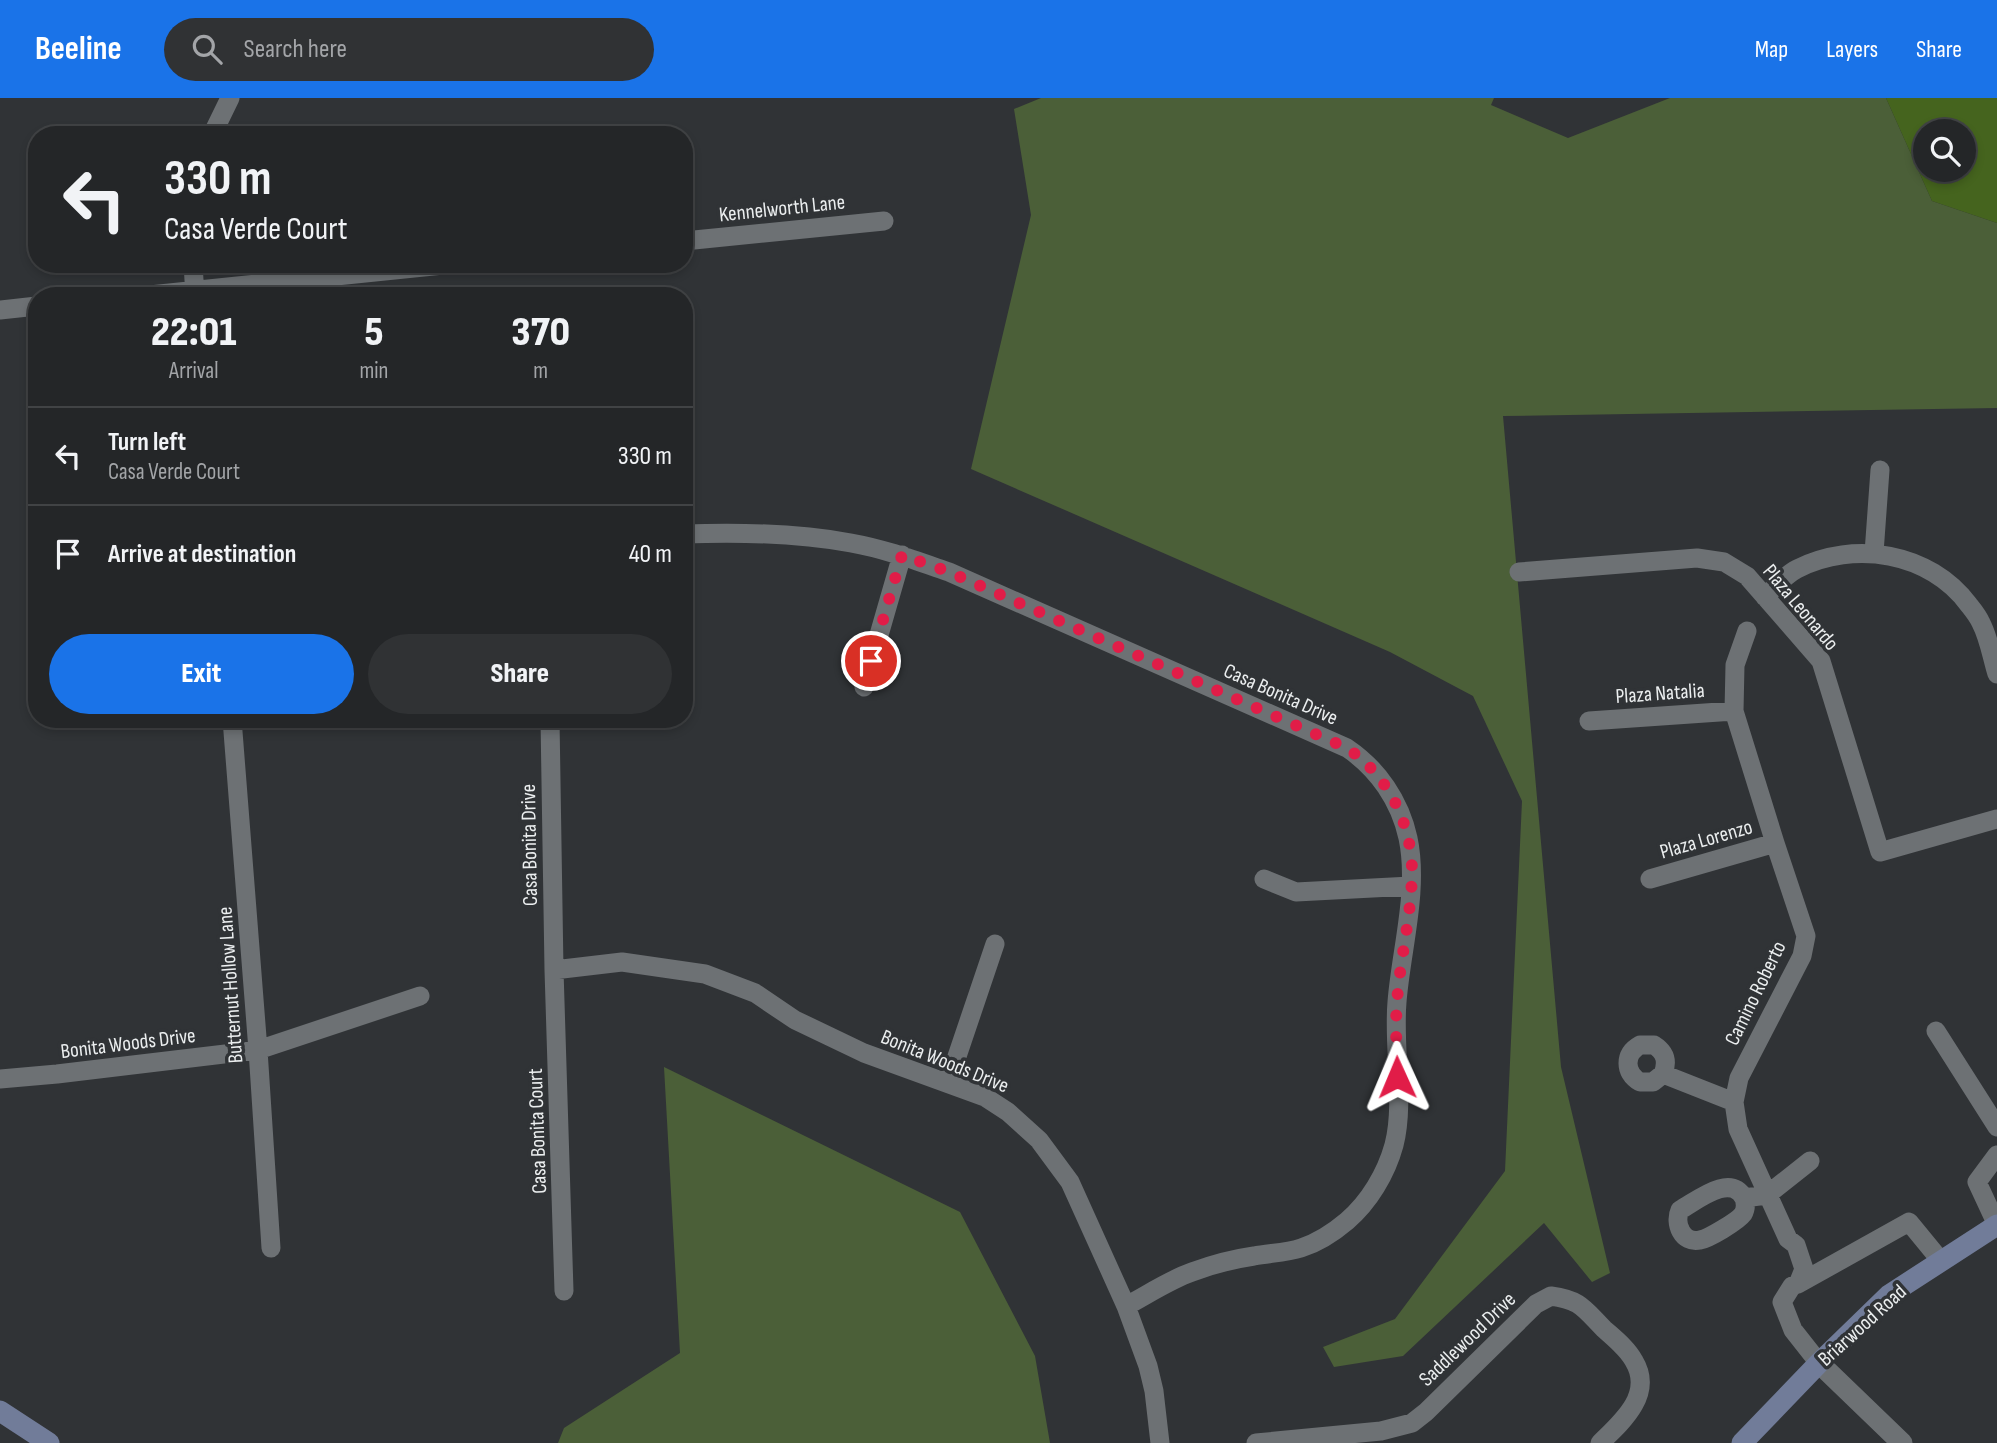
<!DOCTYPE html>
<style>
:root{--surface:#242628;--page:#303234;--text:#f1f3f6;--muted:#a3a5a8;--line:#414345;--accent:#1a73e8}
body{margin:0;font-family:"Sofia Sans Condensed",sans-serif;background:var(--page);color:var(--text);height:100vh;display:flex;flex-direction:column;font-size:26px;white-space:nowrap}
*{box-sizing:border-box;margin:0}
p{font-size:23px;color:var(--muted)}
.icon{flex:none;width:38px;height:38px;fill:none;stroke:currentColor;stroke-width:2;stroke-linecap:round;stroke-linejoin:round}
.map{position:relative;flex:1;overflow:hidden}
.sheet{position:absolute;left:28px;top:189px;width:665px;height:441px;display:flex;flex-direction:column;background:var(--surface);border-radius:28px;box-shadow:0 4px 10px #0003,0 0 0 2px var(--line)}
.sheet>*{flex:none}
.top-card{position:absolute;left:28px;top:28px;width:665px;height:147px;border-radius:28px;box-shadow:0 4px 10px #0003,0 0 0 2px var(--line);background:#242628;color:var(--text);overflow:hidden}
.fabs{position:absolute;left:1913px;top:21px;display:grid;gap:14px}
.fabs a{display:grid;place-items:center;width:63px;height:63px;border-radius:50%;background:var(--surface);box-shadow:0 4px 10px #0003,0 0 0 2px var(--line);font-size:35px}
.pin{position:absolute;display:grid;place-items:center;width:60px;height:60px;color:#fff;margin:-30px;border:4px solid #fff;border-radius:50%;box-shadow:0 2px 7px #0007}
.me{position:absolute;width:77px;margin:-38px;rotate:359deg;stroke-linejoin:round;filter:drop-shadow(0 0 5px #0008)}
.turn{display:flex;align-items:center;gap:24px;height:147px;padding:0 21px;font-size:32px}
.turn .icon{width:91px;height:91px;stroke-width:2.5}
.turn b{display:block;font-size:49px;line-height:60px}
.eta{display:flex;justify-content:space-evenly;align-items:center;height:119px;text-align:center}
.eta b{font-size:42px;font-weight:800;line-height:49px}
.cta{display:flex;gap:14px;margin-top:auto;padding:14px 21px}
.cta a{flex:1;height:80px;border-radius:42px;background:var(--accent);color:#fff;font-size:28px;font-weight:800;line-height:80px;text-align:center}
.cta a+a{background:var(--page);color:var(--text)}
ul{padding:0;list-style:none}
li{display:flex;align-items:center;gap:21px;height:98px;padding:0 21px;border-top:2px solid var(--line)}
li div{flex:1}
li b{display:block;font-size:26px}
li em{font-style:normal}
header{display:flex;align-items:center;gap:42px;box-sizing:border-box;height:98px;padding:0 35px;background:var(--accent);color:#fff}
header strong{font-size:33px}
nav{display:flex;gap:38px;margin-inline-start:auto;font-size:24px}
.search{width:490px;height:63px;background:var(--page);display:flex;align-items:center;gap:18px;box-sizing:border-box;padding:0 24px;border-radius:38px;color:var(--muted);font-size:26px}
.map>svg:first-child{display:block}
</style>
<header>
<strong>Beeline</strong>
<div class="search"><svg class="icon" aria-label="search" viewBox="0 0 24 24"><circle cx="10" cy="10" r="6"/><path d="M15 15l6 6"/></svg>Search here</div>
<nav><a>Map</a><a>Layers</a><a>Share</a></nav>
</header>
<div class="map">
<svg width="1997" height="1345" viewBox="0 0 1997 1345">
<rect width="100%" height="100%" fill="#303336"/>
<path fill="#4b5f38" d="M1041,0H1494L1491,7L1568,40L1670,0H1886L1932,103L1997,125V310L1503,318L1561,969L1610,1175L1592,1184L1544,1125L1403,1258L1334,1269L1323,1249L1395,1221L1505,1073L1522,703L1473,598L1390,554L971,371L1031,117L1014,11Z
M664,969L960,1114L1035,1258L1050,1345H558L564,1330L680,1255Z"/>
<path fill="#45641e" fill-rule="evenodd" d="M1886,0H1997V125L1932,103ZM1925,33H1964V72H1925Z"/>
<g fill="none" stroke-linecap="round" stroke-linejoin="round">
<path stroke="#6d7174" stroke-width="19" d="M212,37L230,0
M684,143L884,123
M193,166L195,198
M140,198L453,166
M0,212L37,208
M684,436C739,434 797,435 851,445C885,451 917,463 949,474L1347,650C1378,671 1400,703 1408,740C1419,792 1401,852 1397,904C1393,949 1405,1005 1394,1047C1386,1076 1369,1104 1347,1123C1334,1134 1317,1145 1301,1150C1286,1155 1269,1155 1254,1158C1233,1161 1211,1167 1192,1174C1169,1182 1147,1197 1126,1208
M1874,455L1880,372
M1519,474L1697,460L1724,464L1747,478L1821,563L1880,754L1997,721
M1765,499C1775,489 1785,477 1797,471C1854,442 1930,454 1969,507C1973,512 1978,518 1981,525C1989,540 1992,560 1997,576
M1747,533L1735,567L1734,613L1775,745L1806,838L1802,858L1739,980L1734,1004L1738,1031L1788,1141L1796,1147L1804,1171L1798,1186L1792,1188L1782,1204L1793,1232L1819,1265
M864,589L902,457
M232,621L258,952L271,1150
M550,621L554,872L564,1193
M1589,623L1734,613
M1264,781L1296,794L1411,788
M1650,781L1775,745
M554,872L622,864L705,876L755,895L795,922L864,955L985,999L1008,1014L1039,1042L1070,1084L1126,1208L1148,1268L1154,1293L1160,1345
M1936,933L1997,1029
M1663,976L1653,984H1640C1624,974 1624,956 1640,947H1654C1665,954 1668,963 1663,976L1734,1004
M0,981L57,976L258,952L420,898
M948,985L995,846
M1744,1100C1746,1106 1746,1111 1743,1116C1738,1123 1708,1141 1700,1142C1682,1146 1674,1125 1680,1112C1698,1102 1730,1075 1744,1100L1767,1097L1810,1063
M1997,1127L1977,1084L1997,1057
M1798,1186L1909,1124L1941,1163
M1256,1345L1381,1333L1412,1325L1426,1314L1536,1206L1551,1198C1581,1202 1584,1211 1604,1231C1614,1240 1627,1250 1634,1263C1654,1296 1622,1324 1600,1345"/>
<path stroke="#6d7174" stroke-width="21" d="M1819,1265L1902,1345"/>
<path stroke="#717c99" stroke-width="21" d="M0,1313L49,1345
M1742,1345L1819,1265L1889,1197L1997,1127"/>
</g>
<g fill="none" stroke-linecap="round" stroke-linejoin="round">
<path stroke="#e11d48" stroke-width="12" stroke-dasharray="0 21.6" d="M871,563L902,457L949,474L1347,650C1387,677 1411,723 1412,772C1412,816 1400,860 1397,904C1395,929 1397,954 1397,979"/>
</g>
<g text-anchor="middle" stroke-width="7" stroke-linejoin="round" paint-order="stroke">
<g font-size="21" fill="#ebeeef" stroke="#303336">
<text transform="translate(782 110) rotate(-6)" y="7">Kennelworth Lane</text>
<text transform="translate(1801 509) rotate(50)" y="7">Plaza Leonardo</text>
<text transform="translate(1660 595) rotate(-4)" y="7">Plaza Natalia</text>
<text transform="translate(1281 596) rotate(24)" y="7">Casa Bonita Drive</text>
<text transform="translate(1706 741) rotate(-16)" y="7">Plaza Lorenzo</text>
<text transform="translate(529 747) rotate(-91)" y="7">Casa Bonita Drive</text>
<text transform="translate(230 887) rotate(-94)" y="7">Butternut Hollow Lane</text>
<text transform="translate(1755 895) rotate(-64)" y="7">Camino Roberto</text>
<text transform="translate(128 945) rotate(-7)" y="7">Bonita Woods Drive</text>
<text transform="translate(945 963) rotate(22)" y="7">Bonita Woods Drive</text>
<text transform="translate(537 1033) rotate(-92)" y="7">Casa Bonita Court</text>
<text transform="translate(1862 1227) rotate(-42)" y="7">Briarwood Road</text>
<text transform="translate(1467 1241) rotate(-44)" y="7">Saddlewood Drive</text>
</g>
</g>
</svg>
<div class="fabs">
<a><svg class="icon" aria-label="search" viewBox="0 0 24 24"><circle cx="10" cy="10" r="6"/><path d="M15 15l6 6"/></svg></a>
</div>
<div class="pin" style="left:871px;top:563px;background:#d93025"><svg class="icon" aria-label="arrive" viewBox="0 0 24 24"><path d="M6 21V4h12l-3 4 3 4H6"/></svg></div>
<svg class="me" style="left:1397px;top:979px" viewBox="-20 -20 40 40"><path d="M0-17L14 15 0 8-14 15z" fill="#e11d48" stroke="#fff" stroke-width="4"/></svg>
<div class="top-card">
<div class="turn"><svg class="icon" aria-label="left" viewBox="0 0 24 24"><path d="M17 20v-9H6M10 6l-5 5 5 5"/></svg><div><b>330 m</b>Casa Verde Court</div></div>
</div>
<section class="sheet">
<div class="eta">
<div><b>22:01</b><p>Arrival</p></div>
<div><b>5</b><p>min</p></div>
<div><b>370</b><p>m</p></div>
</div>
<ul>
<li><svg class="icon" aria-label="left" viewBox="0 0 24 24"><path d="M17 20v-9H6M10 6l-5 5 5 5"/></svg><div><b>Turn left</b><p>Casa Verde Court</p></div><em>330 m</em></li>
<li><svg class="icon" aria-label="arrive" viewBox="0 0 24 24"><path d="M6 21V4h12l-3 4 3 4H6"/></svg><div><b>Arrive at destination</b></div><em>40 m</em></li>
</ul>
<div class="cta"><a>Exit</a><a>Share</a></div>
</section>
</div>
